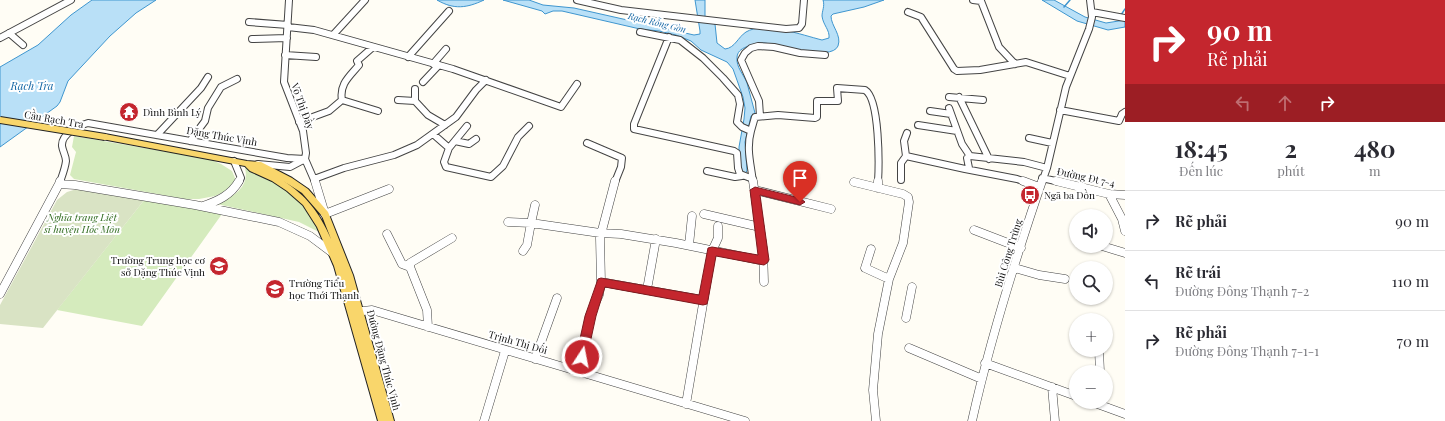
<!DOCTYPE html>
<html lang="vi">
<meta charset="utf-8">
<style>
:root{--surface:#fff;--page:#f7f7f7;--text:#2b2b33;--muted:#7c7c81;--line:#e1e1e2}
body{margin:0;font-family:"Playfair Display",serif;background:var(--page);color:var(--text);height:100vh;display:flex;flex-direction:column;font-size:15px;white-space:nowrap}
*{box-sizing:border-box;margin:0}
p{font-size:13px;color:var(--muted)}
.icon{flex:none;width:22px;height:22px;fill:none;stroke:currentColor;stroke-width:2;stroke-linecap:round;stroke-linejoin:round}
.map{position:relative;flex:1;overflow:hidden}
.sheet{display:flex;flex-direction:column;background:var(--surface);width:320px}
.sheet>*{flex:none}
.hud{background:#c4262e;color:#fff;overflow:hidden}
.controls{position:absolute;left:1069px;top:209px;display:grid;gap:8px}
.controls a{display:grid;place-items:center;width:44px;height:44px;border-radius:50%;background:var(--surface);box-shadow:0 1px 3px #0004;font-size:20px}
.pin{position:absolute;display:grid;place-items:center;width:34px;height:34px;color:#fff;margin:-41px -17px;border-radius:50% 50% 50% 0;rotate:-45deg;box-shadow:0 0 4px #0007}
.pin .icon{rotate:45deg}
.me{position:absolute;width:44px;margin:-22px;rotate:11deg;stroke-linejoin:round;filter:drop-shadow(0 0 3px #0008)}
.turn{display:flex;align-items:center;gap:14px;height:84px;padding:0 16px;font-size:18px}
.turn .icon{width:52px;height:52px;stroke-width:2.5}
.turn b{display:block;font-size:28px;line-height:34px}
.lanes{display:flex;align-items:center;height:38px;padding:0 16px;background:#0003;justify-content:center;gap:20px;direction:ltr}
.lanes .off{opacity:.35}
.eta{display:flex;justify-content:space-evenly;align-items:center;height:68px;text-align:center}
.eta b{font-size:24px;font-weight:700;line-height:28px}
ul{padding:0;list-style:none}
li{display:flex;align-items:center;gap:12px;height:60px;padding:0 16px;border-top:1px solid var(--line)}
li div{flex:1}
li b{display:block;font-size:15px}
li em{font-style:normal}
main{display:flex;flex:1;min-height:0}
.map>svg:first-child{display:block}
</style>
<main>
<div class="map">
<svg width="1125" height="421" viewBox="0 0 1125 421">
<rect width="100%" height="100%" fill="#fffdf5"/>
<path fill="#d5ebbd" d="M74,136L209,159L221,164L232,171L235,178L234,184L226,191L215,196L199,199H185L74,179L70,175L76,152L72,147Z
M245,168C269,176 294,189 310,210C314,217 317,226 321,233L299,222L217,204C232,197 250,188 245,168Z
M145,199L222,214L142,326L57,310Z"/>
<path fill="#d9e3c4" d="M80,188L145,199L43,328L0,324V305L57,200L67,192Z"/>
<path fill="#b9e0f7" stroke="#3f96cf" d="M92,0H156L136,13L110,36L68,81L60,102L57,106L0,147V67L38,45L71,15Z
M437,0H484C467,8 454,10 437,0Z
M503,0H529L543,5L574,8L694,35L700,34V31L695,0H705V21L715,24L717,43L725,49C735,48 738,37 746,32C764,21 802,35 822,40L829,38C830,30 823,25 822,16C822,11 825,6 823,0H884L864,7L833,14L831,16C831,26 842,35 838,46C831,62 777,44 764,43C758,43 752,45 746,47C741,49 737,52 737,58C736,67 744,75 747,83C750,93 752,103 755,113L751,116L745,142L747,171L745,173L742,172L739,164V147L744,119L745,108L743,97L733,69L727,62L701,50L691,41L676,35L659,31L640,29L562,11H553L545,14L542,11Z
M1042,0H1054L1085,17L1106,23L1125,20V27L1108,30L1077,21Z"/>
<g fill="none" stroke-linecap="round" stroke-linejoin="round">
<path stroke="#3f96cf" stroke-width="1.5" d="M1064,7L1070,0
M1121,15L1125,9"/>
<defs>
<path id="minor-far1" d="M289,0L284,82L303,131L306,153L305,159L315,182
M577,0L621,10L786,29L799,28L802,24L804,0
M973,0L981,1L999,47L1015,64
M908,12L921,17L954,69L957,71L980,70L1026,62L1070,76
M1092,12L1125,18
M249,22L288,25
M288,27L314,30L453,69L561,107L577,84
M640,32L680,40L703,58L723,78L738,95L740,104L737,122L742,127L751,131C746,149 751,164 753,182
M9,33L23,45
M333,35L365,0
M669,37L634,124V129L734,151L737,153L738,168L740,174L753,179
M0,38L71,0
M252,39L287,38
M285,55L316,57
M408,57L449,11
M433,64L446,49
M423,82L439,65
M415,89V101
M949,97L983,100
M959,97L989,159
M342,100C339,84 350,76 359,65L357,61L373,47
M398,100L415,101L428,115L445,125
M949,108L962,144L970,156
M1060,110L1119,121L1122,114L1125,112
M930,111L951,114
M760,116L759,101L741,60L745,53L751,48L758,46L774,47L800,53L825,55
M299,122L329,111L342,100L378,111
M918,125L957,131
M751,131L755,117L778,115L815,118L817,117V101H838L837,88L865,90C880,99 879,166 878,182
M907,133L904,141L906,156L965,169L969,168L967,158L970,156L1024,162L1047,168
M433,134L449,148L444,162L446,167L491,177L503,166L518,137L529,126
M157,135L201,88L208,77
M1029,138L1052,143
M190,141L205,121L208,108L221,87L237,79
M455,141L469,144L476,139
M587,143L622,158L621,167L615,182
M449,148L467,126
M234,161L241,178L239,182
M258,164L290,167L305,159
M965,169L1017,179L1026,182
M707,171L735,177L742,176
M1042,178L1060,182
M314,179L344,168L394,155L417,145L456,117L476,90L486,80
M901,180V163L906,156
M60,182C62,176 65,169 66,161C66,156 63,152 62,146C61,134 78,126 88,123L287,158L305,159
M1042,182L1047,168L1066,87L1089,29L1092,17L1090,0"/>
<path id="minor" d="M60,181L59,184L75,185L195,205L279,222L310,236L334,254
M315,181L325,214L389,189
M753,181L763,249L764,282
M1023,181L1039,187
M1056,181L1109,194L1125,195
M854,182L903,194L908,197L909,202L903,243L889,279L878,334L873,390L876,421
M878,188V181
M755,190L831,209
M1109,194L1122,219L1125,231
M203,206C218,201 231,195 239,181
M704,214L760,227
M508,222L531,223L535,205
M974,230L1021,248
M387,234L402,264L410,267
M689,245L692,216
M1102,246L1125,253
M871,249L865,268L889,279
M523,251L527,245L531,223L600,233L621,234L676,243L764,261
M1015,268L1039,275L1065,279
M601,282L703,300
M648,284L656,239
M0,294L59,184
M354,312L372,310C496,348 621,383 745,421
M906,318L912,287
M428,327L427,310L410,267V263L452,238
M909,348L982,379
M1099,350L1100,372
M535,359L557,298
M985,363L1076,396
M579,371L590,315L599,295L601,282L600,238L615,181
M1052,387L1055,421
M1092,402L1125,414
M686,404L712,251L718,238V226
M484,421L505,351
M972,421C990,340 1015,260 1042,181"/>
<path id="major" d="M105,134L247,161L261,162L292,178L308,189L328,212L353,275L394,421H378L334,266L317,227L303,205L287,191L272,181L250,171L245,166L102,139L101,137ZM282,180L302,193L322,216L331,239C319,212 307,196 282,180Z"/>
</defs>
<use href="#minor-far1" stroke="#444" stroke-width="8"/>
<use href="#minor" stroke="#444" stroke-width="9"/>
<use href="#major" stroke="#222" stroke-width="2"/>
<use href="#minor-far1" stroke="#fff" stroke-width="6"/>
<use href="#minor" stroke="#fff" stroke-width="8"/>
<use href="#major" fill="#f9d66b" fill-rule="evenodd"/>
<defs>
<path id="major-bridge" d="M0,120L105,137"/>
</defs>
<use href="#major-bridge" stroke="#222" stroke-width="8" stroke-linecap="butt"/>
<use href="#major-bridge" stroke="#f9d66b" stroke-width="6"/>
</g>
<path fill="#c4262e" stroke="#7f191e" d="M755,187L800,198L805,202L800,205L760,195L769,260L767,263L764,265L716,256L708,300L707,304L703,305L605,287L596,316L587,357L586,361L582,362L578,361L576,357L585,316L598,279L601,278L699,295L708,248L712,247L758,255L750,190Z"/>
<defs>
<symbol id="temple-disc" viewBox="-11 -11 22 22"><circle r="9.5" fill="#c4262e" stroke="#fff"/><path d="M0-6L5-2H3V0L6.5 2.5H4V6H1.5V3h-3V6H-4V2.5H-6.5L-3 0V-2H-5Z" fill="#fff"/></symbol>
<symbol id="bus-disc" viewBox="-11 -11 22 22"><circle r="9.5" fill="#c4262e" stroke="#fff"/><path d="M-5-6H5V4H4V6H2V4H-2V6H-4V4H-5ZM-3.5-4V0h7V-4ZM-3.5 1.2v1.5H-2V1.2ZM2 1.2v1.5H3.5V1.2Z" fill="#fff"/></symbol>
<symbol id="school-disc" viewBox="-11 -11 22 22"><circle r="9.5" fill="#c4262e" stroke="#fff"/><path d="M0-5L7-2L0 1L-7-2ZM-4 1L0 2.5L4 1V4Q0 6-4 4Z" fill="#fff"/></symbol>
</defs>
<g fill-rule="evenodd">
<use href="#temple-disc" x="118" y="101" width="22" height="22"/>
<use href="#bus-disc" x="1019" y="184" width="22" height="22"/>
<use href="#school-disc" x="208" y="255" width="22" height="22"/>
<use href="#school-disc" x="264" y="278" width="22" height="22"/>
</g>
<g text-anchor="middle" stroke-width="4" stroke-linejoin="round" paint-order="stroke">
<g font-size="9" font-style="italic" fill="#1768a6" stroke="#fff">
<text transform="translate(657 23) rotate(14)" y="3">Rạch Rỗng Gòn</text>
</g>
<g font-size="10" fill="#111" stroke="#fff">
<text transform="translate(303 106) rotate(70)" y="4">Võ Thị Đầy</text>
<text transform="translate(54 119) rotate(10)" y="4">Cầu Rạch Tra</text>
<text transform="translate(222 136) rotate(10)" y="4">Đặng Thúc Vịnh</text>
<text transform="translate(1086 177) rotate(12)" y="4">Đường Đt 7-4</text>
<text transform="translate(1008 253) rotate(-73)" y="4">Bùi Công Trừng</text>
<text transform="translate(518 342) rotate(16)" y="4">Trịnh Thị Dối</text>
<text transform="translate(384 360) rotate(75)" y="4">Đường Đặng Thúc Vịnh</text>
</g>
<g font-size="10" fill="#111" stroke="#fff" text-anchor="start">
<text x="143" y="116">Đình Bình Lý</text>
<text x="1044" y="199">Ngã ba Đồn</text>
<text x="205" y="264" text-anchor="end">Trường Trung học cơ<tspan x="205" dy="12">sở Đặng Thúc Vịnh</tspan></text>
<text x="289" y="287">Trường Tiểu<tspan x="289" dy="12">học Thới Thạnh</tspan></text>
</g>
<g font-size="10" font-style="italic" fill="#2f6b1f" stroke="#fff">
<text x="82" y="221">Nghĩa trang Liệt<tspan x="82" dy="12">sĩ huyện Hóc Môn</tspan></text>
</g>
<g font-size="11" font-style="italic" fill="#1768a6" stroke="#fff">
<text x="32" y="90">Rạch Tra</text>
</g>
</g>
</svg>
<div class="controls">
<a><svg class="icon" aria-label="sound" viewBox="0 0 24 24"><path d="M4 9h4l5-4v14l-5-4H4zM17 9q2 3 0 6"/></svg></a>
<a><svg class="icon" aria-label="search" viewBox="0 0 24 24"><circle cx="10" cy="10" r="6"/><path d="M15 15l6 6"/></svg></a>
<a>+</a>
<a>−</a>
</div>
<div class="pin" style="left:800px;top:202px;background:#d93025"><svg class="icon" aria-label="arrive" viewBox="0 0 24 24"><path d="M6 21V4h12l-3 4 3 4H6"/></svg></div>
<svg class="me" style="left:582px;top:357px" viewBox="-20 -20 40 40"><circle r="17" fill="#c4262e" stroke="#fff" stroke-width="3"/><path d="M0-11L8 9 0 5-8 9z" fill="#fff"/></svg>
</div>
<section class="sheet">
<div class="hud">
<div class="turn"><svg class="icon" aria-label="right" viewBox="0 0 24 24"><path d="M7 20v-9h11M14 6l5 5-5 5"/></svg><div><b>90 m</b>Rẽ phải</div></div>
<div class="lanes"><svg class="icon off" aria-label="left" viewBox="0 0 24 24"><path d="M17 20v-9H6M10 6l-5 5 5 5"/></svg><svg class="icon off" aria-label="ahead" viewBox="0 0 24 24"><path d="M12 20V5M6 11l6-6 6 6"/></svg><svg class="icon" aria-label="right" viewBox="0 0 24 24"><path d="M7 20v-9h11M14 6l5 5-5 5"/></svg></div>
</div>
<div class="eta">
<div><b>18:45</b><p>Đến lúc</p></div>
<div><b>2</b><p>phút</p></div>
<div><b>480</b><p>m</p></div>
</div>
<ul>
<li><svg class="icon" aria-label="right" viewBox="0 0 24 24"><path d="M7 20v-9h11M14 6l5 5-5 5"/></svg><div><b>Rẽ phải</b></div><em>90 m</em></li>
<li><svg class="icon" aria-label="left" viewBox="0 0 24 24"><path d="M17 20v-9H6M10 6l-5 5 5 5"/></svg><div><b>Rẽ trái</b><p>Đường Đông Thạnh 7-2</p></div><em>110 m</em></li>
<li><svg class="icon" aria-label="right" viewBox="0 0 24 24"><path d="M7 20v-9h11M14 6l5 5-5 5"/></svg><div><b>Rẽ phải</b><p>Đường Đông Thạnh 7-1-1</p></div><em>70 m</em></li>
</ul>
</section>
</main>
